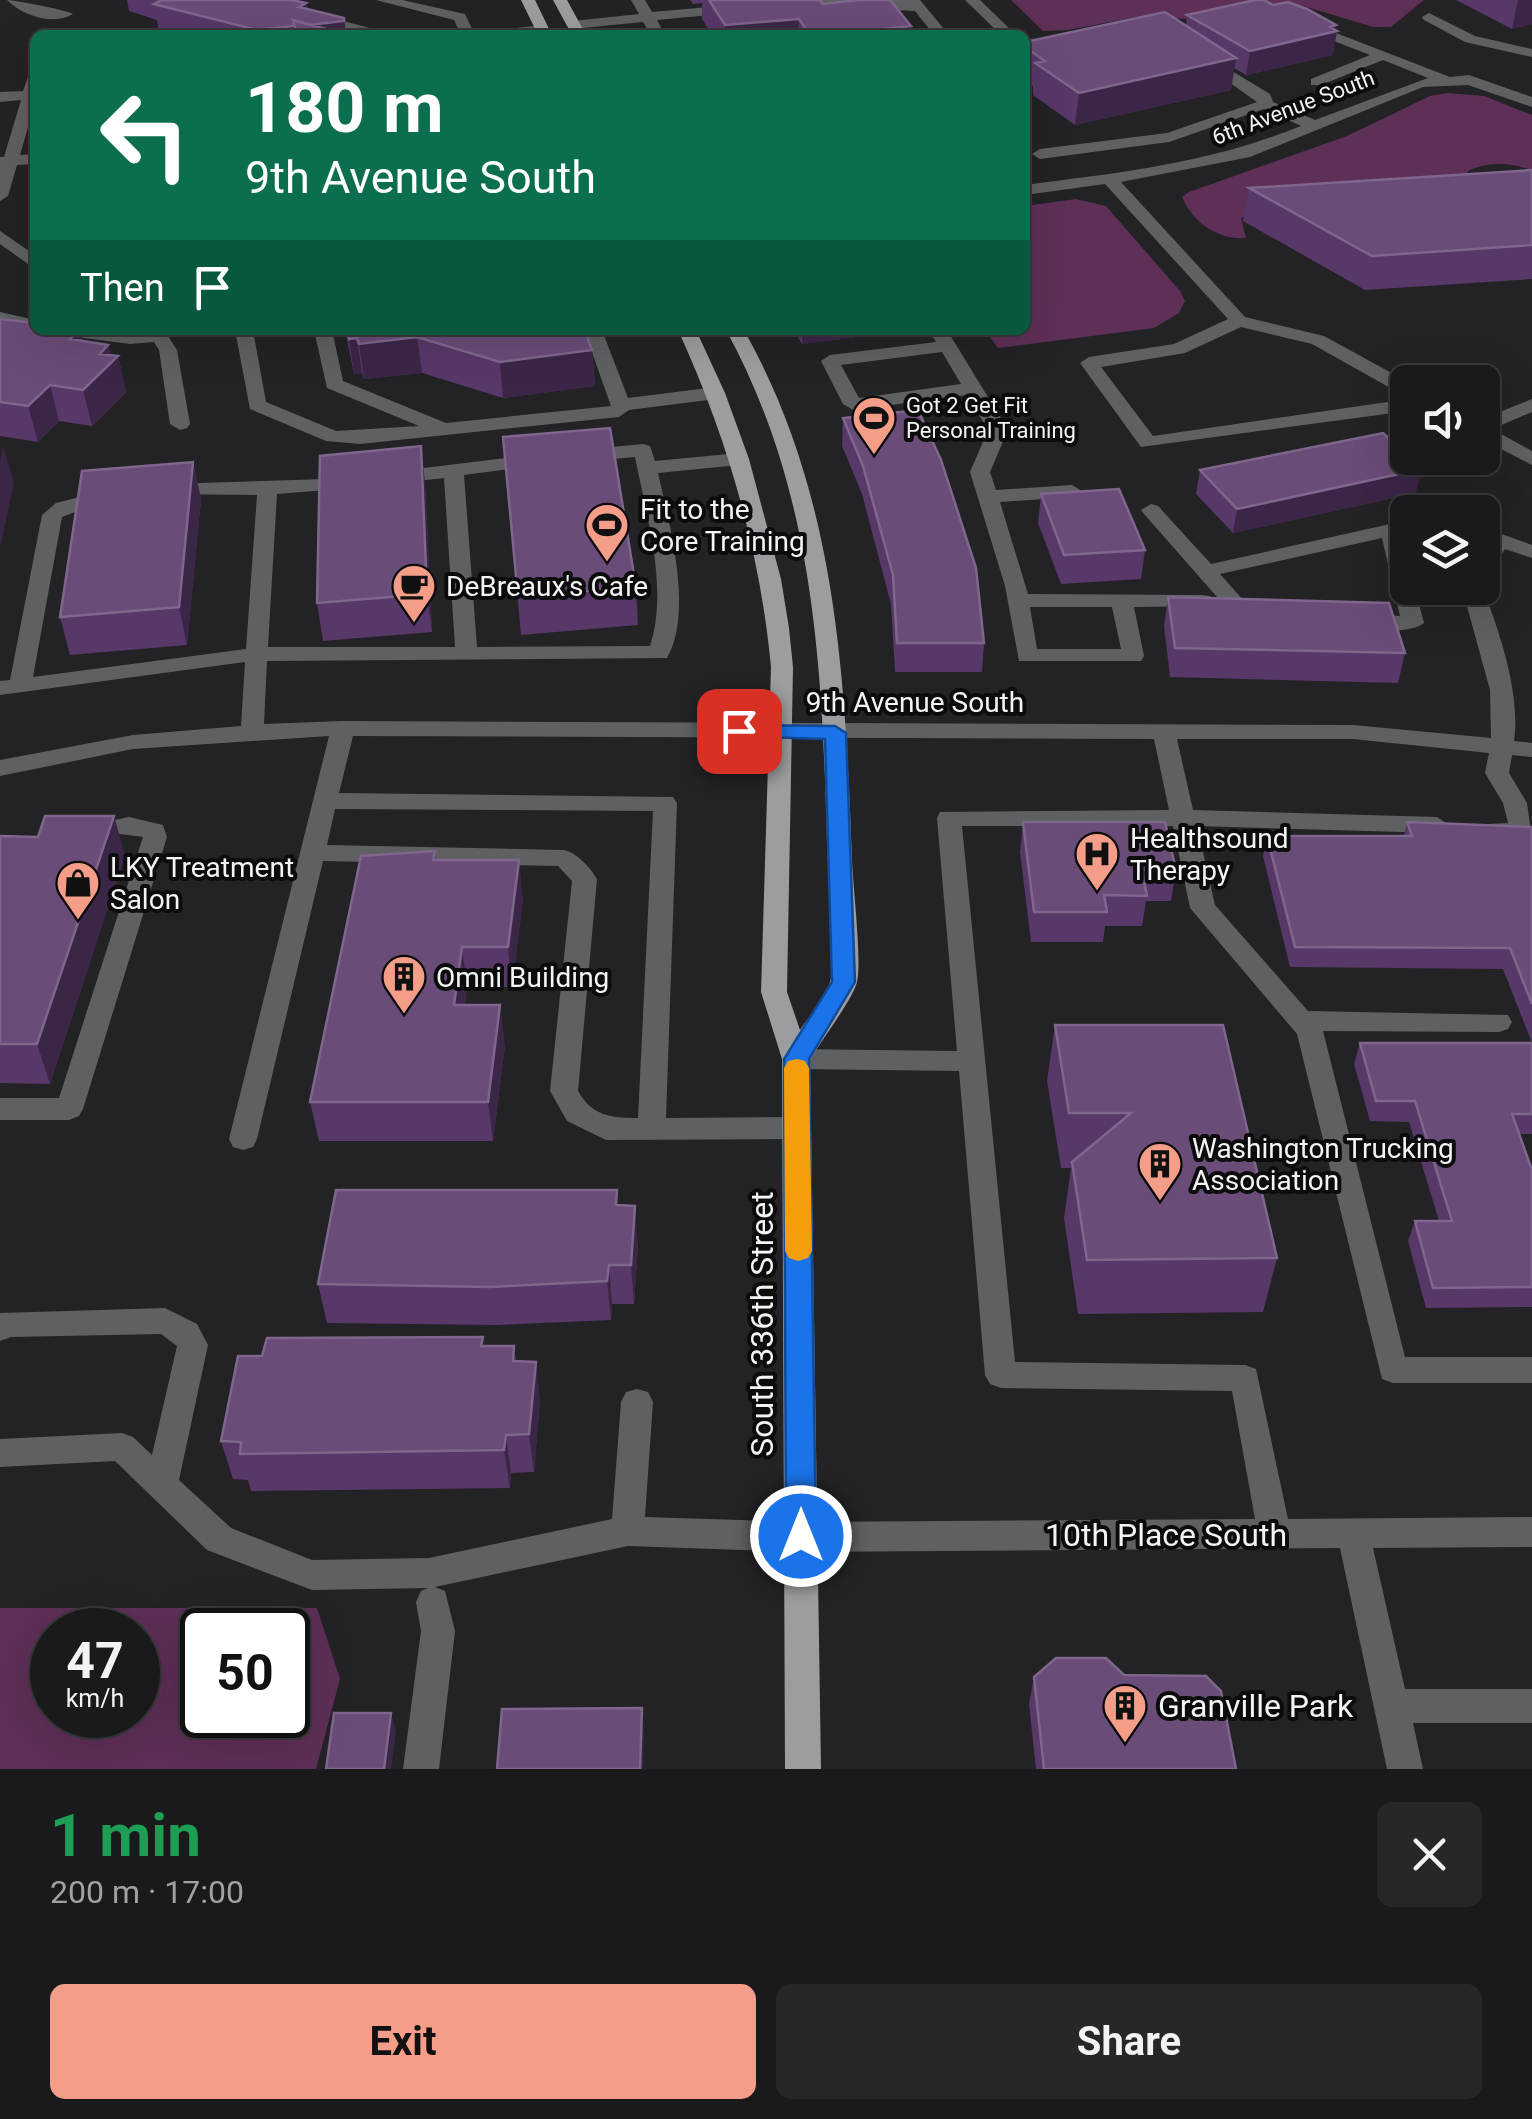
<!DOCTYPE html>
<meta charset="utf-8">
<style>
:root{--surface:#1a1a1c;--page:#272729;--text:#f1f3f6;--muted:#9fa1a3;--line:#38383b;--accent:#f49e89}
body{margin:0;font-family:Roboto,sans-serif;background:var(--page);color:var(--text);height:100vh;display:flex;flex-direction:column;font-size:38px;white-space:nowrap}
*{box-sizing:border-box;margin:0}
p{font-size:32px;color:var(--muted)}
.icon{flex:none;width:55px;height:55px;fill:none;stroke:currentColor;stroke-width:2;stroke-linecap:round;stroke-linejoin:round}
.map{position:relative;height:1769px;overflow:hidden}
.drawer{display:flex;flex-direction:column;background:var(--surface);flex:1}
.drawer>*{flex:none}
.hud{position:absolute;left:30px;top:30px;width:1000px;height:305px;border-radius:15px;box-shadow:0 10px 40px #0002,0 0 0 2px var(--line);background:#0b6e4f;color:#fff;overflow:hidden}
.controls{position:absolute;left:1390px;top:365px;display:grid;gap:20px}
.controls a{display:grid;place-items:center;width:110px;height:110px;border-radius:15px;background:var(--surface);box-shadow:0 10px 40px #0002,0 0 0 2px var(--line);font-size:50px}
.speed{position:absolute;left:30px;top:1608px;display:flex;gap:20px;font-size:50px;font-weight:700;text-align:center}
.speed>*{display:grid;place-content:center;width:130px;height:130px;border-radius:50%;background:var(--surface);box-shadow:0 10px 40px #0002,0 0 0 2px var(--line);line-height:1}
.speed small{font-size:25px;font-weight:400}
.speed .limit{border:5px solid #111;border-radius:15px;background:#fff;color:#111}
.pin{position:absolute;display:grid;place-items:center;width:85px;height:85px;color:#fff;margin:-42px;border-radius:20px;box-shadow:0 5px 15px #0006}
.me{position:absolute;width:110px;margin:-55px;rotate:0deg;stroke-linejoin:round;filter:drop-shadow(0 0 8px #0008)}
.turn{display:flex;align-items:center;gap:35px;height:210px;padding:0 50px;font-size:45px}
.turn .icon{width:130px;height:130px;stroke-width:2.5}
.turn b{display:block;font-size:70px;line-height:85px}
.then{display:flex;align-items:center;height:95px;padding:0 50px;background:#0003;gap:20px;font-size:38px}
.round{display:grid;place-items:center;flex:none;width:105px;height:105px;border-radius:15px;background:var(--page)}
.headline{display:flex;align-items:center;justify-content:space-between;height:170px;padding:0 50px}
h1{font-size:60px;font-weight:700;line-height:75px;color:#1e9e55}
.action{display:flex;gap:20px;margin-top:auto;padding:20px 50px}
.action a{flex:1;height:115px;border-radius:15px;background:var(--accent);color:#111;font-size:40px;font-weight:700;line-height:115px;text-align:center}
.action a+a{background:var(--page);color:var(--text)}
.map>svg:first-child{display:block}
</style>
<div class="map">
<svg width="1532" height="1769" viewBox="0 0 1532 1769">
<rect width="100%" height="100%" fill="#232225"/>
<path fill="#5e2f57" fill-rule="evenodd" d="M1011,0H1424L1391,27H1373L1293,3L1186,19L1147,15L1068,30L1043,31Z
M1447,93L1484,96L1532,115V170C1510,163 1489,161 1468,171L1465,181L1249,216L1241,218L1246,238C1218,240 1193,223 1182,197L1189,192L1347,136L1430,96Z
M1076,199L1106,206L1180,291L1185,301L1179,313L1154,328L998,348L985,330H1025V206Z
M0,1608H317L340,1679L316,1769H0ZM138,1630V1715H52V1630ZM288,1630V1715H202V1630Z"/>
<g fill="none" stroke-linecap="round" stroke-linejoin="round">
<path fill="#5f6061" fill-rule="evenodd" d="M7,0C15,0 67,10 73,14C53,26 23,16 7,0Z
M240,0H264L396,35H371Z
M376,0H402L465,14L474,33L542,25L549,29L525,35H461L454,20Z
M631,0H645L652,12L732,5L739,9L732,13L657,20L665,35H651L643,22L573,29L566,25L573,21L639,14Z
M806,0H920L949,35H934L915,11L812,6Z
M965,0H980L1016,35H1001Z
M1429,13L1475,36L1532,49V57L1465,42L1424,20L1422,17Z
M1305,21L1450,77L1469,75L1532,97V107L1468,85L1423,87L1250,157L1121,182L1245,317L1324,336L1408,382V396L1401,394L1312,344L1241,327L1185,353L1101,367L1153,436L1408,399V411L1141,447L1080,363L1089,357L1174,344L1228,319L1105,184L1025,195V185C1125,172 1206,164 1301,126L1264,109L1169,142L1040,159L1032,154L1040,149L1167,133L1257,102L1199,61L1197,58L1204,54L1270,94L1273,102L1315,120L1428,78L1383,60L1321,85H1311V79L1370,55L1300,28L1298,25Z
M35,73V103L20,155L35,154V164L17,165L8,196L0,201V157H4L21,100L0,102V92L23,91L28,77Z
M0,231L35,255V269L0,244Z
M0,312L35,320L37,330L0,322Z
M52,330L130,334L164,330L177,350L190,424L187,428L180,430L170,424L159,350L154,342L130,344L61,335Z
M235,330H253L266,402L336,431L419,426L327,388L314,330H332L343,381L446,423L611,406L584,330H602L628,398L716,387L725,393L716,399L629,410L619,417L360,444L326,441L250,409Z
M929,330H947L1008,430L990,472L996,490L1072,485L1082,491L1072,497L1000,502L1028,594L1202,595L1210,596L1213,601L1210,606L1134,607L1144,656L1141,661H1019L1005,586L970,472L988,430L967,395L853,410L843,404L821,361L830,355L936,342ZM942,352L961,384L859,398L841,365ZM1030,607H1112L1121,649H1037Z
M1532,399V412L1492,429L1532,451V465L1482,439V419Z
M643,444L650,446L655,461L739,453L749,459L739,465L658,473C669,523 694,611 667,658L267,661L264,724L343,721L1353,725L1491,738L1490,690L1462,588L1482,586C1499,631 1521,693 1514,741L1532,743V757L1512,755L1509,773L1527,803L1532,839L1497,838L1485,830L1488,824L1508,823L1503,803L1485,773L1489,753L1353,739H1177L1193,810L1437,817L1449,825L1437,833L1197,826L1215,905L1308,1011L1508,1015L1512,1022L1508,1029L1499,1032L1323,1031L1405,1357H1532V1383H1393L1382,1379L1297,1034L1190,908L1173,826H962L1015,1362L1245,1365L1256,1369L1288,1519L1532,1517V1547L1373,1548L1405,1689H1532V1723H1413L1423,1769H1387L1340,1548L801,1552L628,1546L435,1587L445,1591L455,1631L439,1769H403L421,1631L416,1602L421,1591L428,1588L312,1590L207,1550L115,1461L0,1467V1439L122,1433L133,1437L152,1455L177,1346L161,1334L11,1337L0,1341V1313L165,1308L197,1324L208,1345L179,1480L231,1528L312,1560L429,1558L612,1519L621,1402L626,1392L637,1389L648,1392L653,1402L645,1517L801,1522L1255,1519L1232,1391L1001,1388L990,1384L985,1375L959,1071L796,1069L786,1066L782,1059L786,1052L796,1049L957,1051L937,818L940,812L1169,810L1154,739L353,736L339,793L673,797L677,803L666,1118L797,1117L807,1120L811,1128L807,1136L797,1139L606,1140L567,1121L550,1091L572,881L558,866L323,861L257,1139L253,1147L243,1150L233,1147L229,1139L329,736L133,749L0,776V760L133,735L241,726L245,662L0,695V681L10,680L42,515L56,503L107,490L117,496L62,517L33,677L246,649L257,495L160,494L157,490L167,484L358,478V486L351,488L277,494L268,647H455L444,478L391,484L381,478L391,472L540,454L550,460L547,464L464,475L477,647L650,646C669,588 646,514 635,457L580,462L570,456L580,450ZM335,809L653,811L638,1118C611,1118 592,1116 578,1091L597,879C590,867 577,853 564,850L327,845Z
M1151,504L1158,506L1211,564L1408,520V532L1401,533L1408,558V588H1415L1424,623C1411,634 1367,632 1354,621L1365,614L1400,616L1382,538L1220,574L1244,601L1241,606H1225L1144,514L1141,510Z
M1482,527L1532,545V558L1505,549L1489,574L1482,576V552L1488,543L1482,540Z
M129,817L163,825L167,837L83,1109L79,1116L69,1120H0V1098H59L143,837L120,834L87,842L75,834L78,828Z"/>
<path fill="#9c9da0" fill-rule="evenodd" d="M521,0H535L552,35H538Z
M553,0H567L586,35H572Z
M678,330H696L725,393L749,459L781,579L789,628L793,667L787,992L800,1030C809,1016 828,995 831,978C836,940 828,881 827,841C822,662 814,491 726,330H744C837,496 845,675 852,860C853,887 862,960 857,982C853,999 820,1042 810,1060L821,1769H785L782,1059L761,992L771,667C760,550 727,437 678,330Z"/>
</g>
<path fill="#583769" d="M127,0H292L306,3L307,9L344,18L346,34L348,35H187L158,28L157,20L129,11Z
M690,0H820L823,4L911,26L910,35H712L702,19V3L693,4Z
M1456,0H1532V24L1512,29Z
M1273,5L1335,30L1333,55L1246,75L1234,68L1231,90L1075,125L1033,95V86L1025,80V42L1186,26L1187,15Z
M1532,170V279L1365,290L1243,221L1249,188Z
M0,319L80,330L83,341L108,345L111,355L118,356L126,392L92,426L59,421L38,442L0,436Z
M345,330H584L592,350L595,386L503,398L422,373L364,379L362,373L354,374Z
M794,330H910L802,344Z
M843,418L984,643L982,672H895L891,604L862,494L842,446Z
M503,437L636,587L638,625L521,635Z
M421,446L425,483L432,632L323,641L317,603Z
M193,462L201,499L187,645L70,655L60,617Z
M1200,470L1416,493L1233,533L1196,494Z
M1041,494L1145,550L1141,579L1061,584L1038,523Z
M1168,597L1405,653L1398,683L1170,677L1164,626Z
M1023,822L1176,870L1171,901H1146L1142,926H1105L1103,942H1031L1020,852Z
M1407,822L1532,827V1043L1503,969L1290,967L1263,856L1267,836H1404Z
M0,836L125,855L50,1084L0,1083Z
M435,851L436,860L523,899L512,987H467L465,1005L505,1045L493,1141H319L310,1102Z
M1055,1025L1277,1258L1263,1312L1078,1314L1064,1218L1071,1168H1061L1047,1081Z
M1360,1043L1532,1047V1134H1519L1532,1170V1307L1426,1308L1408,1241L1415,1221H1439L1409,1122L1370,1121L1354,1064Z
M618,1205L638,1245L634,1304H612L611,1320L496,1325L327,1323L318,1284Z
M484,1346H514L516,1361L540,1400L534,1472L511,1473L510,1488L251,1491L248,1480L233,1479L221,1441L262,1356Z
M1124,1675L1236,1769H1036L1029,1704L1034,1677Z"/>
<path fill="#3c2647" d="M1518,0H1532V24L1512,29Z
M306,3L309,25L344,18L346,35H297L299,7Z
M799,19L798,35H725V25Z
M1336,25L1335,32L1337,31L1333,55L1246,75L1250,51Z
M294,26L295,35H258L257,30Z
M911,26L910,35H825Z
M1236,58L1231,90L1075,125L1079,93Z
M80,330L88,365L70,339Z
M802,330H910L802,344Z
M417,337L422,373L364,379L359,344Z
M357,338L362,373L354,374L349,339Z
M108,345L112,362L118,356L126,392L92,426L83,390L100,354Z
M592,350L595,386L503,398L500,362Z
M50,385L59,421L38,442L28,406Z
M3,446L14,483L0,548V462Z
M421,446L425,483L432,632L427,594Z
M193,462L201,499L187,645L179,607Z
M1422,469L1416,493L1233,533L1237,509Z
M114,816L125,855L50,1084L37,1044Z
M519,860L523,899L512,987L508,947Z
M462,947L467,987L459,1045L454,1005Z
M500,1005L505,1045L493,1141L488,1102Z
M635,1206L638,1245L634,1304L631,1265Z
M609,1265L612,1304L611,1320L607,1281Z
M536,1362L540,1400L534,1472L529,1434Z
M506,1435L511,1473L510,1488L504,1450Z
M642,1708L644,1735L643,1769H640Z
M391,1713L396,1731L391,1769H384Z"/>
<path fill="#694c78" stroke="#7e668c" stroke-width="2.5" d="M162,0H292L306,3L299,7L344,18V21L310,25L293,20L294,26L257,30L154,4Z
M709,0H820L823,4L859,0H890L911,26L825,35H810L799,19L725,25Z
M1255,0H1264L1273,5L1288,2L1307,9L1336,25L1330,27L1337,31L1250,51L1187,15Z
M1165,12L1236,58L1079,93L1035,63L1045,61L1025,47V42Z
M293,20L348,35H297Z
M1532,170V245L1372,256L1249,188Z
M0,319L35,323V330H79L70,339L108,345L100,354L118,356L83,390L50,385L28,406L0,402Z
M347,330H584L592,350L500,362L417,337L359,344L357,338L349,339Z
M918,410L941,460L976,568L984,643H897L893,575L863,466L843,418Z
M610,428L636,587L518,597L503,437Z
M1383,433L1408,455V458H1410L1422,469L1237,509L1200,470Z
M421,446L427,594L317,603L320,456Z
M193,462L179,607L60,617L82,471Z
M1119,489L1145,550L1064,555L1041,494Z
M1168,597L1389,603L1405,653L1175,648Z
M45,816H114L37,1044H0V836L38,837Z
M1023,822H1165L1176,870H1142L1147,896L1104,895L1107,912H1034Z
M1407,822L1532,827V1004L1510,948L1295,947L1267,836H1412Z
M435,851L433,860H519L508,947H462L454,1005H500L488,1102H310L361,856Z
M1055,1025H1223L1277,1258L1087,1260L1072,1162L1131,1113H1069Z
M1360,1043H1531L1532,1047V1114H1512L1532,1170V1287L1433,1288L1415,1221H1452L1415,1101H1376Z
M336,1190H617L616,1205L635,1206L631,1265H609L607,1281L490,1287L318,1284Z
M483,1337L481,1346H514L513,1361L536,1362L529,1434L506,1435L504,1450L240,1454L241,1442L221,1441L238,1356H262L267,1338Z
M1056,1658H1106L1124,1675L1206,1676L1221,1691L1236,1769H1044L1034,1677Z
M642,1708L640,1769H497L502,1709Z
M334,1713H391L384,1769H326Z"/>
<path fill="#1a73e8" stroke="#114b97" stroke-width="2.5" d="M739,725L835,726L846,733L855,982L809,1059L816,1536L811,1546L801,1550L790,1546L786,1536L784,1059L832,982L825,739L731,736L728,731Z"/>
<path fill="#f59e0b" d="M797,1059L805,1061L809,1068L812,1251L808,1258L798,1261L789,1258L785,1251L784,1068L788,1061Z"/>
<defs>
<symbol id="stadium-pin" viewBox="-11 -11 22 30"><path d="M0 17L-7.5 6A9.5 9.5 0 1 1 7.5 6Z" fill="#f49e89" stroke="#0c0c0d"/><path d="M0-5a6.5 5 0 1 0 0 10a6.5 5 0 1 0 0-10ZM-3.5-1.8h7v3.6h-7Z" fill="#111"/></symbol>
<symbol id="cafe-pin" viewBox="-11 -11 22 30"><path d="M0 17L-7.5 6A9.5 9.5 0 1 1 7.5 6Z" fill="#f49e89" stroke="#0c0c0d"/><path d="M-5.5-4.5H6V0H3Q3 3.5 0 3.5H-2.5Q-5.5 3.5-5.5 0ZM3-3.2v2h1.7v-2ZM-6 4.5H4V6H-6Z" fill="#111"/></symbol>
<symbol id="hospital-pin" viewBox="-11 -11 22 30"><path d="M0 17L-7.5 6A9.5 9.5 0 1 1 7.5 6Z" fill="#f49e89" stroke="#0c0c0d"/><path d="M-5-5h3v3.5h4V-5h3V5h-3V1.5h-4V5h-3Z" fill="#111"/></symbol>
<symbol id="shop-pin" viewBox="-11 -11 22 30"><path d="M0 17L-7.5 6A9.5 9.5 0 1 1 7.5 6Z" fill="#f49e89" stroke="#0c0c0d"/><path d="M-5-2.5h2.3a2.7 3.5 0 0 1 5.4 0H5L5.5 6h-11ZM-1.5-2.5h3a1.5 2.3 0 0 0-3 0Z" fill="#111"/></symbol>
<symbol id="building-pin" viewBox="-11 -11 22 30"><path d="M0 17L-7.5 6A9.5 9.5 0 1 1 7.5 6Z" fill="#f49e89" stroke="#0c0c0d"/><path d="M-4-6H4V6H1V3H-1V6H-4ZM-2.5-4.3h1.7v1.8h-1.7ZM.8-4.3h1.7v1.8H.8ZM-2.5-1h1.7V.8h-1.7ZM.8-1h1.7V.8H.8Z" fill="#111"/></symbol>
</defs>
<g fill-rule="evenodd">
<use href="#stadium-pin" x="849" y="393" width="50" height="68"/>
<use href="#stadium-pin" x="582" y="500" width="50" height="68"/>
<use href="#cafe-pin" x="389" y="561" width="50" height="68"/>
<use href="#hospital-pin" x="1072" y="829" width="50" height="68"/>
<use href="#shop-pin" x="53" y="858" width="50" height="68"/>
<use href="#building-pin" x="379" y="952" width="50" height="68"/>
<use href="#building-pin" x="1135" y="1139" width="50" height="68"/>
<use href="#building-pin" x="1100" y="1681" width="50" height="68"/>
</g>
<g text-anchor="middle" stroke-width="8" stroke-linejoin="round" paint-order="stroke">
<g font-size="22" fill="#f4f4f6" stroke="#0c0c0d">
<text transform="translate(1293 107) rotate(-21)" y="8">6th Avenue South</text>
</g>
<g font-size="22" fill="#f4f4f6" stroke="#0c0c0d" text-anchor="start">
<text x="906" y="413">Got 2 Get Fit<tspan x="906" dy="25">Personal Training</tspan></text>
</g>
<g font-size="28" fill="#f4f4f6" stroke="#0c0c0d" text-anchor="start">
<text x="640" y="519">Fit to the<tspan x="640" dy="32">Core Training</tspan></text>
<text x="446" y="596">DeBreaux's Cafe</text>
<text x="1130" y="848">Healthsound<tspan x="1130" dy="32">Therapy</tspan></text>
<text x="110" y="877">LKY Treatment<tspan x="110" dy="32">Salon</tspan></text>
<text x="436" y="987">Omni Building</text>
<text x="1192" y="1158">Washington Trucking<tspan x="1192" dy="32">Association</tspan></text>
</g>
<g font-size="28" fill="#f4f4f6" stroke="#0c0c0d">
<text x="915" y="712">9th Avenue South</text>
</g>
<g font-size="32" fill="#f4f4f6" stroke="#0c0c0d">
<text transform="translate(762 1324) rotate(-90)" y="11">South 336th Street</text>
<text x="1166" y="1546">10th Place South</text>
</g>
<g font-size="32" fill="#f4f4f6" stroke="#0c0c0d" text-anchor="start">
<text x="1158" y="1717">Granville Park</text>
</g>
</g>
</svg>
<div class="controls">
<a><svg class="icon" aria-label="sound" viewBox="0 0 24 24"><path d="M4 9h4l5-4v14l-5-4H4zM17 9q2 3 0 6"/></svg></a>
<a><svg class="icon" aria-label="layers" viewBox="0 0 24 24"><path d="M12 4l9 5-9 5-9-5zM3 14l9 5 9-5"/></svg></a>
</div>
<div class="speed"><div>47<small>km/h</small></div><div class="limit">50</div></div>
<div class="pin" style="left:739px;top:731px;background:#d93025"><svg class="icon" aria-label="arrive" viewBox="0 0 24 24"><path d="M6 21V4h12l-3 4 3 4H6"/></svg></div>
<svg class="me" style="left:801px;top:1536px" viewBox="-20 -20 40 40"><circle r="17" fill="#1a73e8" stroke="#fff" stroke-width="3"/><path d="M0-11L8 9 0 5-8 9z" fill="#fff"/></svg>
<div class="hud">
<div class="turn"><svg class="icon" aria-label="left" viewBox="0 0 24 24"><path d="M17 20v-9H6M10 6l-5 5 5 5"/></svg><div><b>180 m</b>9th Avenue South</div></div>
<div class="then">Then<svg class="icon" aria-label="arrive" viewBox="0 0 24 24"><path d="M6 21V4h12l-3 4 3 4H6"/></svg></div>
</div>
</div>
<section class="drawer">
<div class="headline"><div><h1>1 min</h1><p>200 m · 17:00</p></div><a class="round"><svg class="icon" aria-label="close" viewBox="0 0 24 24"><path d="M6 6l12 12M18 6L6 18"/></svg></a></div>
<div class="action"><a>Exit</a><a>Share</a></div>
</section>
